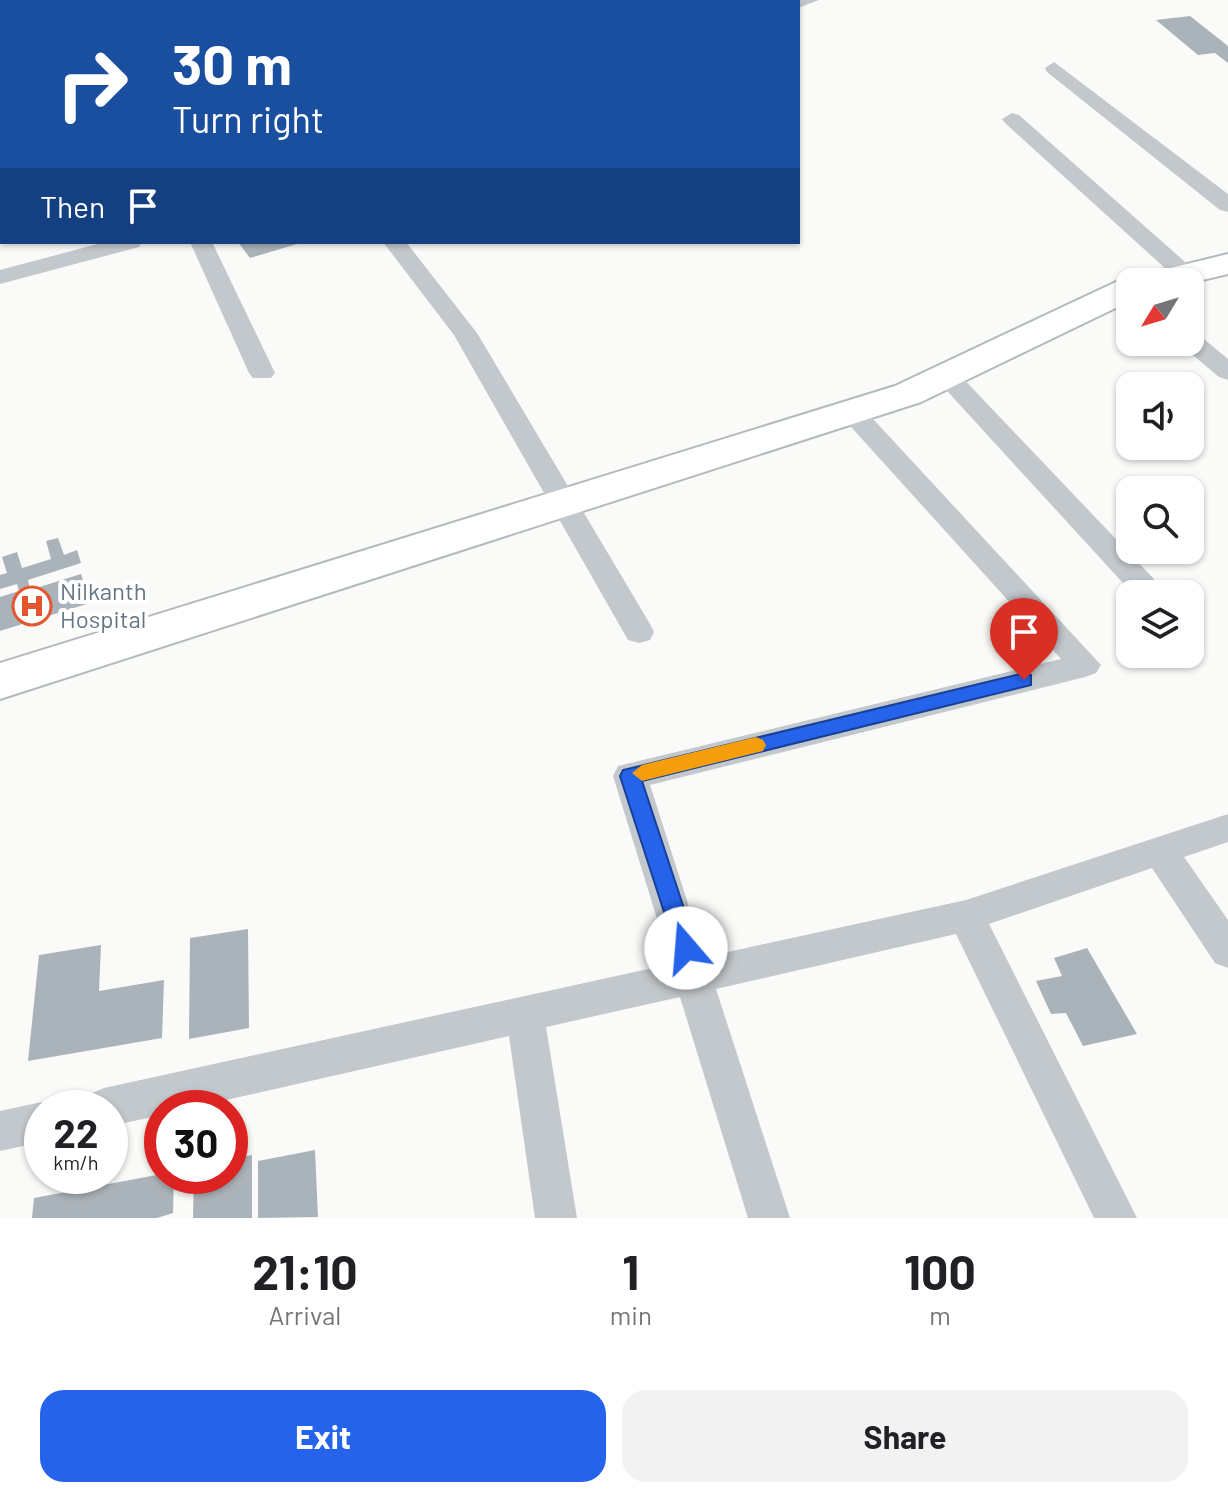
<!DOCTYPE html>
<style>
:root{--surface:#fff;--page:#f2f2f2;--text:#202124;--muted:#757577;--accent:#2563eb}
body{margin:0;font-family:Barlow,sans-serif;background:var(--page);color:var(--text);height:100vh;display:flex;flex-direction:column;font-size:30px;white-space:nowrap}
*{box-sizing:border-box;margin:0}
p{font-size:26px;color:var(--muted)}
.icon{flex:none;width:44px;height:44px;fill:none;stroke:currentColor;stroke-width:2;stroke-linecap:round;stroke-linejoin:round}
.map{position:relative;height:1218px;overflow:hidden}
.details{display:flex;flex-direction:column;background:var(--surface);flex:1}
.details>*{flex:none}
.hud{position:absolute;left:0px;top:0px;width:800px;height:244px;box-shadow:0 2px 6px #0004;background:#1a4fa0;color:#fff;overflow:hidden}
.needle{width:52px;rotate:232deg}
.tools{position:absolute;left:1116px;top:268px;display:grid;gap:16px}
.tools a{display:grid;place-items:center;width:88px;height:88px;border-radius:16px;background:var(--surface);box-shadow:0 2px 6px #0004;font-size:40px}
.speed{position:absolute;left:24px;top:1090px;display:flex;gap:16px;font-size:40px;font-weight:700;text-align:center}
.speed>*{display:grid;place-content:center;width:104px;height:104px;border-radius:50%;background:var(--surface);box-shadow:0 2px 6px #0004;line-height:1}
.speed small{font-size:20px;font-weight:400}
.speed .limit{border:12px solid #d22;background:#fff;color:#111}
.pin{position:absolute;display:grid;place-items:center;width:68px;height:68px;color:#fff;margin:-82px -34px;border-radius:50% 50% 50% 0;rotate:-45deg;box-shadow:0 0 8px #0007}
.pin .icon{rotate:45deg}
.me{position:absolute;width:88px;margin:-44px;rotate:342deg;stroke-linejoin:round;filter:drop-shadow(0 0 6px #0008)}
.turn{display:flex;align-items:center;gap:28px;height:168px;padding:0 40px;font-size:36px}
.turn .icon{width:104px;height:104px;stroke-width:2.5}
.turn b{display:block;font-size:56px;line-height:68px}
.then{display:flex;align-items:center;height:76px;padding:0 40px;background:#0003;gap:16px;font-size:30px}
.eta{display:flex;justify-content:space-evenly;align-items:center;height:136px;text-align:center}
.eta b{font-size:48px;font-weight:700;line-height:56px}
.button{display:flex;gap:16px;margin-top:auto;padding:16px 40px}
.button a{flex:1;height:92px;border-radius:24px;background:var(--accent);color:#fff;font-size:32px;font-weight:700;line-height:92px;text-align:center}
.button a+a{background:var(--page);color:var(--text)}
.map>svg:first-child{display:block}
</style>
<div class="map">
<svg width="1228" height="1218" viewBox="0 0 1228 1218">
<rect width="100%" height="100%" fill="#fafaf8"/>
<path fill="#aab3b9" d="M1190,16L1228,46V63L1215,53L1198,55L1156,20Z
M238,242H295L297,244L250,258Z
M58,538L64,555L77,550L81,563L28,580L30,590L81,574L90,603L0,631V597L19,591L17,584L0,589V575L7,573L2,557L17,552L22,568L51,559L46,541Z
M248,929L249,1028L189,1039L190,938Z
M101,945L99,991L164,980L162,1038L28,1061L39,955Z
M1087,948L1137,1034L1083,1046L1066,1013L1051,1014L1036,981L1062,976L1054,958Z
M315,1150L318,1217L258,1218V1161Z
M252,1155V1218H193L194,1176H230V1159Z
M162,1174L174,1176L173,1213L157,1218H32L34,1198Z"/>
<g fill="none" stroke-linecap="round" stroke-linejoin="round">
<defs>
<path id="secondary" d="M1228,254V274L1190,283L1130,282V301L921,402L0,699V663L895,386L1118,281L1138,280L1142,275Z"/>
</defs>
<use href="#secondary" stroke="#b3babf" stroke-width="4"/>
<path fill="#c3c8cc" fill-rule="evenodd" d="M523,0H542L544,2H525Z
M650,0H669L671,2H652Z
M791,0H819L798,8V2Z
M0,25H2V35H0Z
M1054,62L1228,194V212L1220,210L1047,72L1045,68Z
M2,100V112L0,113V101Z
M1012,113L1019,115L1193,269L1197,274L1193,279H1177L1005,123L1002,119Z
M105,242H142L139,247L0,284V270Z
M190,242H212L275,373L271,378H253L249,373Z
M383,242H406L477,333L650,624L654,632L650,640L639,643L628,640L454,335Z
M1190,333L1199,335L1228,359V380L1219,377L1181,345L1179,342H1190Z
M947,368L956,371L1153,578L1158,586L1153,594H1133L938,381L934,376Z
M852,404L861,406L1101,665L1096,673L1085,677L650,785L705,957L966,900L1228,814V842L1184,857L1228,920V968L1215,963L1152,868L989,924L1137,1218H1094L956,934L716,989L790,1218H748L680,997L546,1027L577,1218H535L509,1036L191,1108H162V1115L110,1126V1108H84L90,1094L104,1088L671,964L613,776L618,766L1061,659L843,418L839,412L843,406Z
M42,1102L56,1108H42V1142L0,1151V1111Z"/>
<use href="#secondary" fill="#fff" fill-rule="evenodd"/>
</g>
<path fill="#2563eb" stroke="#184099" stroke-width="2" d="M1024,673L1031,675V685L642,781L697,948L694,955L686,958L678,955L620,776L623,770Z"/>
<path fill="#f59e0b" d="M756,737L763,740L766,745L763,751L642,781L632,773L642,765Z"/>
<defs>
<symbol id="hospital-ring" viewBox="-11 -11 22 22"><circle r="9.5" fill="#fff" stroke="#e4572e" stroke-width="1.5"/><path d="M-5-5h3v3.5h4V-5h3V5h-3V1.5h-4V5h-3Z" fill="#e4572e"/></symbol>
</defs>
<g fill-rule="evenodd">
<use href="#hospital-ring" x="10" y="584" width="44" height="44"/>
</g>
<g text-anchor="middle" stroke-width="8" stroke-linejoin="round" paint-order="stroke">
<g font-size="24" fill="#657683" stroke="#fff" text-anchor="start">
<text x="60" y="600">Nilkanth<tspan x="60" dy="28">Hospital</tspan></text>
</g>
</g>
</svg>
<div class="tools">
<a><svg class="needle" viewBox="-14 -14 28 28"><path d="M0-13l5 13h-10z" fill="#e53935"/><path d="M0 13l5-13h-10z" fill="#757577"/></svg></a>
<a><svg class="icon" aria-label="sound" viewBox="0 0 24 24"><path d="M4 9h4l5-4v14l-5-4H4zM17 9q2 3 0 6"/></svg></a>
<a><svg class="icon" aria-label="search" viewBox="0 0 24 24"><circle cx="10" cy="10" r="6"/><path d="M15 15l6 6"/></svg></a>
<a><svg class="icon" aria-label="layers" viewBox="0 0 24 24"><path d="M12 4l9 5-9 5-9-5zM3 14l9 5 9-5"/></svg></a>
</div>
<div class="speed"><div>22<small>km/h</small></div><div class="limit">30</div></div>
<div class="pin" style="left:1024px;top:680px;background:#d93025"><svg class="icon" aria-label="arrive" viewBox="0 0 24 24"><path d="M6 21V4h12l-3 4 3 4H6"/></svg></div>
<svg class="me" style="left:686px;top:948px" viewBox="-20 -20 40 40"><circle r="19" fill="#fff"/><path d="M0-13L10 11 0 6-10 11z" fill="#2563eb"/></svg>
<div class="hud">
<div class="turn"><svg class="icon" aria-label="right" viewBox="0 0 24 24"><path d="M7 20v-9h11M14 6l5 5-5 5"/></svg><div><b>30 m</b>Turn right</div></div>
<div class="then">Then<svg class="icon" aria-label="arrive" viewBox="0 0 24 24"><path d="M6 21V4h12l-3 4 3 4H6"/></svg></div>
</div>
</div>
<section class="details">
<div class="eta">
<div><b>21:10</b><p>Arrival</p></div>
<div><b>1</b><p>min</p></div>
<div><b>100</b><p>m</p></div>
</div>
<div class="button"><a>Exit</a><a>Share</a></div>
</section>
